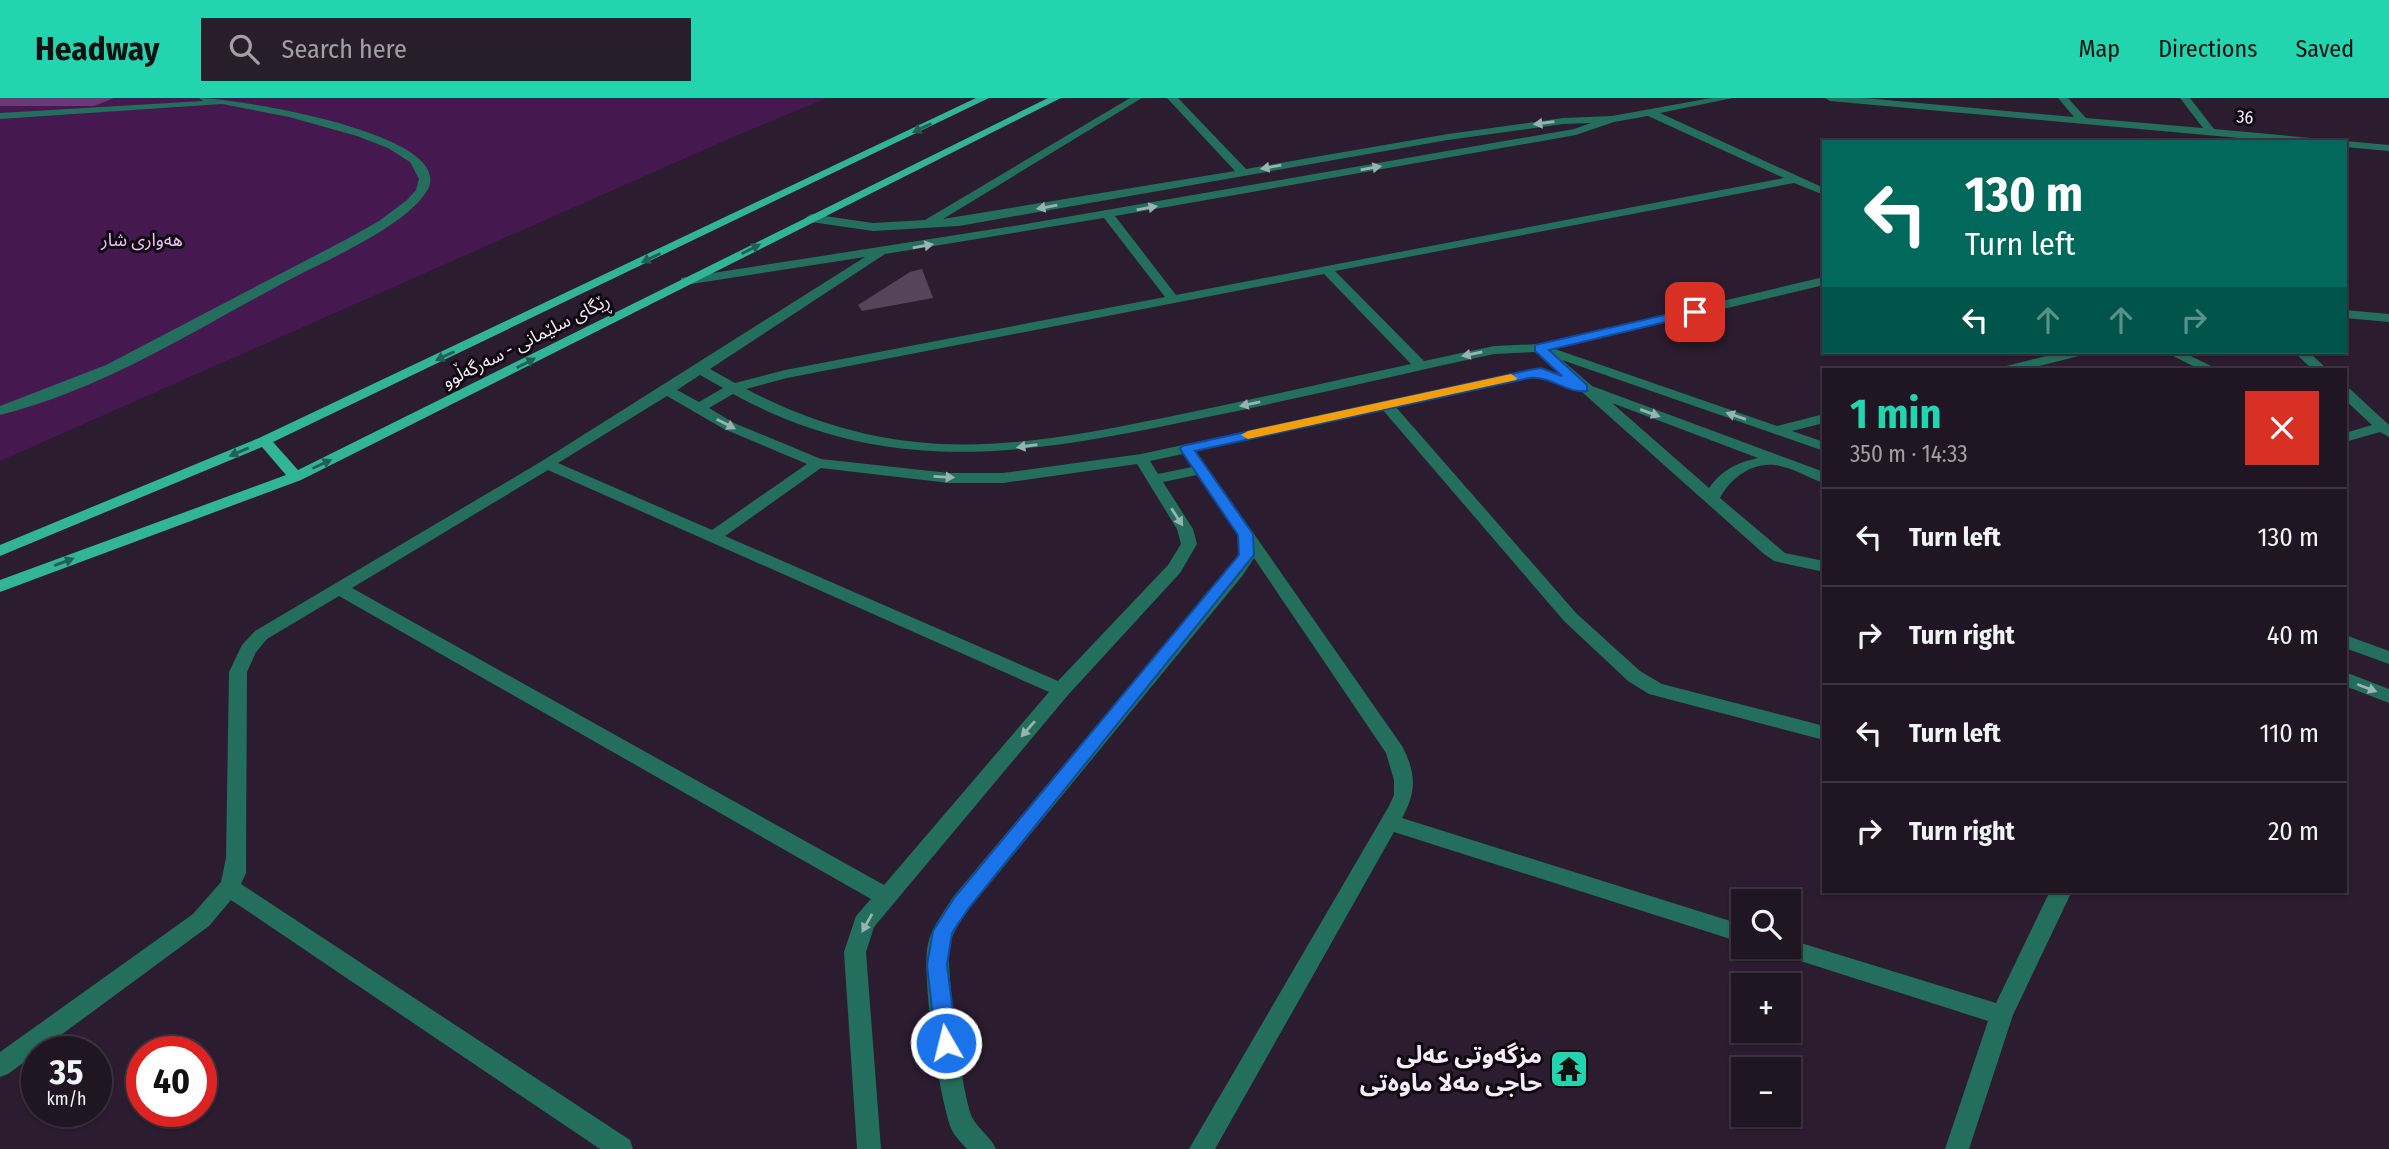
<!DOCTYPE html>
<meta charset="utf-8">
<style>
:root{--surface:#201523;--page:#281e2b;--text:#f1f3f6;--muted:#a29fa6;--line:#3d3441;--accent:#22d5af}
body{margin:0;font-family:"Fira Sans Condensed","Noto Sans Arabic",sans-serif;background:var(--page);color:var(--text);height:100vh;display:flex;flex-direction:column;font-size:26px;white-space:nowrap}
*{box-sizing:border-box;margin:0}
p{font-size:23px;color:var(--muted)}
.icon{flex:none;width:38px;height:38px;fill:none;stroke:currentColor;stroke-width:2;stroke-linecap:round;stroke-linejoin:round}
.map{position:relative;flex:1;overflow:hidden}
.details{position:absolute;left:1822px;top:270px;width:525px;height:525px;display:flex;flex-direction:column;background:var(--surface);border-radius:0px;box-shadow:0 2px 5px #0004,0 0 0 2px var(--line)}
.details>*{flex:none}
.guide{position:absolute;left:1822px;top:42px;width:525px;height:214px;border-radius:0px;box-shadow:0 2px 5px #0004,0 0 0 2px var(--line);background:#00695c;color:#fff;overflow:hidden}
.tools{position:absolute;left:1731px;top:791px;display:grid;gap:14px}
.tools a{display:grid;place-items:center;width:70px;height:70px;border-radius:0px;background:var(--surface);box-shadow:0 2px 5px #0004,0 0 0 2px var(--line);font-size:35px}
.speed{position:absolute;left:21px;top:938px;display:flex;gap:14px;font-size:35px;font-weight:700;text-align:center}
.speed>*{display:grid;place-content:center;width:91px;height:91px;border-radius:50%;background:var(--surface);box-shadow:0 2px 5px #0004,0 0 0 2px var(--line);line-height:1}
.speed small{font-size:18px;font-weight:400}
.speed .limit{border:10px solid #d22;background:#fff;color:#111}
.pin{position:absolute;display:grid;place-items:center;width:60px;height:60px;color:#fff;margin:-30px;border-radius:14px;box-shadow:0 4px 10px #0006}
.me{position:absolute;width:77px;margin:-38px;rotate:352deg;stroke-linejoin:round;filter:drop-shadow(0 0 5px #0008)}
.turn{display:flex;align-items:center;gap:24px;height:147px;padding:0 28px;font-size:32px}
.turn .icon{width:91px;height:91px;stroke-width:2.5}
.turn b{display:block;font-size:49px;line-height:60px}
.lanes{display:flex;align-items:center;height:66px;padding:0 28px;background:#0003;justify-content:center;gap:35px;direction:ltr}
.lanes .off{opacity:.35}
.round{display:grid;place-items:center;flex:none;width:74px;height:74px;border-radius:0px;background:var(--page)}
.summary{display:flex;align-items:center;justify-content:space-between;height:119px;padding:0 28px}
h1{font-size:42px;font-weight:700;line-height:52px;color:var(--accent)}
ul{padding:0;list-style:none}
li{display:flex;align-items:center;gap:21px;height:98px;padding:0 28px;border-top:2px solid var(--line)}
li div{flex:1}
li b{display:block;font-size:26px}
li em{font-style:normal}
header{display:flex;align-items:center;gap:42px;box-sizing:border-box;height:98px;padding:0 35px;background:var(--accent);color:#111}
header strong{font-size:33px}
nav{display:flex;gap:38px;margin-inline-start:auto;font-size:24px}
.search{width:490px;height:63px;background:var(--page);display:flex;align-items:center;gap:18px;box-sizing:border-box;padding:0 24px;border-radius:0px;color:var(--muted);font-size:26px}
.map>svg:first-child{display:block}
</style>
<header>
<strong>Headway</strong>
<div class="search"><svg class="icon" aria-label="search" viewBox="0 0 24 24"><circle cx="10" cy="10" r="6"/><path d="M15 15l6 6"/></svg>Search here</div>
<nav><a>Map</a><a>Directions</a><a>Saved</a></nav>
</header>
<div class="map">
<svg width="2389" height="1051" viewBox="0 0 2389 1051">
<rect width="100%" height="100%" fill="#2b1c2f"/>
<path fill="#451850" d="M0,0H827L733,39L0,363Z"/>
<path fill="#6b3878" d="M0,0H114L94,8H0Z"/>
<path fill="#56455a" d="M922,171L933,200L862,213L858,207L910,174Z"/>
<g fill="none" stroke-linecap="round" stroke-linejoin="round">
<path fill="#236e5c" fill-rule="evenodd" d="M199,0C232,0 456,35 428,91C408,128 324,163 287,183C195,232 102,292 0,317V308L106,267L347,141L379,123L407,102L416,92L419,81L410,64L388,50L357,38L289,19L222,6L0,21V15L203,3Z
M1130,0H1142L943,121L1235,73L1167,0H1178L1246,71L1448,36L1563,20L1612,18L1711,0H1733L1660,15L1824,90V97L1794,85L1335,173L1424,263L1494,248L1540,246L1824,179V187L1555,251L1777,328L1824,316V325L1792,333L1824,344V353L1562,262L1592,288L1824,374V385C1808,380 1792,369 1775,367C1752,364 1730,380 1720,400L1785,455L1824,463V474L1774,463L1764,456L1582,294L1540,278L1395,308L1576,515L1640,573L1662,586L1824,628V642L1649,596L1628,583L1564,523L1382,311L1196,353L1402,648C1416,674 1417,694 1402,720L1743,827V845L1394,734L1215,1051H1189L1389,708L1394,697V682L1386,655L1254,460L1243,477L969,811C961,823 951,836 949,850C947,875 962,1002 973,1021C980,1033 991,1039 996,1051H967C961,1044 954,1038 951,1030C939,999 921,877 928,846C932,828 944,814 953,799L1239,457L1238,436L1197,377L1163,384L1193,431L1197,446L1180,475L1068,597L874,829L866,854L881,1051H857L844,854L856,818L871,801L339,498L267,541L256,554L247,574L246,760V775L241,786L630,1042L633,1051H600L231,802L209,828L8,976L0,979V954L193,816L221,784L226,760L229,574L242,547L255,533L542,363L865,159L685,187L681,186V180L1020,127L1574,31L1591,25L1563,26L1448,42L959,128L873,133L811,124L805,120L811,116L873,125L925,122ZM1648,18L1784,80L1176,197L1115,118L1576,37L1614,24ZM1104,120L1165,199L785,272L735,285L710,271L885,156ZM1324,176L1411,266C1329,284 1246,303 1163,320C1083,336 999,353 916,344C856,338 800,319 746,291L787,280ZM1537,254L1563,277L1541,270L1141,356L1003,375H949L821,361L734,325L709,310L733,296C892,383 1035,355 1203,320C1301,300 1397,277 1494,256ZM700,277L723,290L699,304L677,292ZM667,298L724,331L807,366L712,432L558,365ZM1612,305L1758,360C1736,365 1722,372 1709,390ZM1183,356L1192,369L1158,376L1150,363ZM1137,366L1177,431L1181,446L1168,467L1058,583L725,438L821,370L949,385H1003ZM548,372L1049,594L884,787L352,490Z
M1825,0H1864L2074,19L2058,0H2068L2086,20L2203,30L2180,0H2190L2214,31L2322,41L2327,44H2283L1830,3Z
M2345,43L2389,47V53L2345,49V44H2341Z
M2345,212L2389,216V224L2345,220Z
M2063,254H2085L2083,257L2027,271H2004L2006,268Z
M2165,254H2183L2217,271H2199Z
M2294,254H2309L2327,271H2312Z
M2345,290L2350,291L2389,327V339L2380,334L2345,344V335L2372,327L2345,302Z
M2345,537L2389,553V566L2345,550Z
M2345,574L2389,591V605L2345,588Z
M2050,793H2072L2013,917L1969,1051H1945L1988,923L1785,858L1777,856L1774,849H1788V841L1996,905Z"/>
<path fill="#31b596" fill-rule="evenodd" d="M976,0H989L273,344L298,372L1048,0H1061L301,382L0,494V482L286,377L262,349L0,458V447L259,340Z"/>
</g>
<defs><path id="oneway-solid" d="M-6-.8H1V-3.2L6.5 0L1 3.2V.8H-6Z" transform="scale(1.75)"/></defs>
<g fill="#97b3b2">
<use href="#oneway-solid" transform="translate(1544 25) rotate(173)"/>
<use href="#oneway-solid" transform="translate(1271 69) rotate(170)"/>
<use href="#oneway-solid" transform="translate(1371 70) rotate(-10)"/>
<use href="#oneway-solid" transform="translate(1047 109) rotate(170)"/>
<use href="#oneway-solid" transform="translate(1147 110) rotate(-10)"/>
<use href="#oneway-solid" transform="translate(923 148) rotate(-10)"/>
<use href="#oneway-solid" transform="translate(1472 256) rotate(168)"/>
<use href="#oneway-solid" transform="translate(1250 306) rotate(168)"/>
<use href="#oneway-solid" transform="translate(1650 315) rotate(20)"/>
<use href="#oneway-solid" transform="translate(1736 318) rotate(-161)"/>
<use href="#oneway-solid" transform="translate(726 326) rotate(27)"/>
<use href="#oneway-solid" transform="translate(1027 348) rotate(172)"/>
<use href="#oneway-solid" transform="translate(944 379) rotate(3)"/>
<use href="#oneway-solid" transform="translate(1177 419) rotate(57)"/>
<use href="#oneway-solid" transform="translate(2367 590) rotate(21)"/>
<use href="#oneway-solid" transform="translate(1028 631) rotate(131)"/>
<use href="#oneway-solid" transform="translate(867 825) rotate(119)"/>
</g>
<g fill="#205f54">
<use href="#oneway-solid" transform="translate(922 30) rotate(154)"/>
<use href="#oneway-solid" transform="translate(751 151) rotate(-27)"/>
<use href="#oneway-solid" transform="translate(651 160) rotate(154)"/>
<use href="#oneway-solid" transform="translate(445 258) rotate(154)"/>
<use href="#oneway-solid" transform="translate(526 265) rotate(-27)"/>
<use href="#oneway-solid" transform="translate(239 354) rotate(157)"/>
<use href="#oneway-solid" transform="translate(322 366) rotate(-25)"/>
<use href="#oneway-solid" transform="translate(64 464) rotate(-20)"/>
</g>
<path fill="#1a73e8" stroke="#114b97" stroke-width="2" d="M1695,210L1700,214L1699,216L1549,252L1587,287V293C1567,296 1550,277 1529,280L1195,353L1253,436L1254,457L968,811L952,835L947,867L957,945L954,952L946,954L939,952L936,945L927,867L933,833L954,800L1239,457L1238,437L1180,351L1182,348L1529,272L1541,270L1562,278L1535,253V247Z"/>
<path fill="#f59e0b" d="M1511,276L1517,280L1516,282L1248,341L1241,337L1248,333Z"/>
<defs>
<symbol id="temple-square" viewBox="-11 -11 22 22"><rect x="-9" y="-9" width="18" height="18" rx="4" fill="#22d5af" stroke="#100912"/><path d="M0-6L5-2H3V0L6.5 2.5H4V6H1.5V3h-3V6H-4V2.5H-6.5L-3 0V-2H-5Z" fill="#111"/></symbol>
</defs>
<g fill-rule="evenodd">
<use href="#temple-square" x="1547" y="949" width="44" height="44"/>
</g>
<g text-anchor="middle" stroke-width="6" stroke-linejoin="round" paint-order="stroke">
<g font-size="18" fill="#f6ecf9" stroke="#100912">
<text transform="translate(2245 19) rotate(5)" y="6">36</text>
<text transform="translate(526 243) rotate(-27)" y="6">ڕێگای سلێمانی - سەرگەڵوو</text>
</g>
<g font-size="18" fill="#efc3fa" stroke="#100912">
<text x="142" y="148">هەواری شار</text>
</g>
<g font-size="24" font-weight="bold" fill="#f6ecf9" stroke="#100912" text-anchor="end">
<text x="1542" y="965">مزگەوتی عەلی<tspan x="1542" dy="28">حاجی مەلا ماوەتی</tspan></text>
</g>
</g>
</svg>
<div class="tools">
<a><svg class="icon" aria-label="search" viewBox="0 0 24 24"><circle cx="10" cy="10" r="6"/><path d="M15 15l6 6"/></svg></a>
<a>+</a>
<a>−</a>
</div>
<div class="speed"><div>35<small>km/h</small></div><div class="limit">40</div></div>
<div class="pin" style="left:1695px;top:214px;background:#d93025"><svg class="icon" aria-label="arrive" viewBox="0 0 24 24"><path d="M6 21V4h12l-3 4 3 4H6"/></svg></div>
<svg class="me" style="left:946px;top:945px" viewBox="-20 -20 40 40"><circle r="17" fill="#1a73e8" stroke="#fff" stroke-width="3"/><path d="M0-11L8 9 0 5-8 9z" fill="#fff"/></svg>
<div class="guide">
<div class="turn"><svg class="icon" aria-label="left" viewBox="0 0 24 24"><path d="M17 20v-9H6M10 6l-5 5 5 5"/></svg><div><b>130 m</b>Turn left</div></div>
<div class="lanes"><svg class="icon" aria-label="left" viewBox="0 0 24 24"><path d="M17 20v-9H6M10 6l-5 5 5 5"/></svg><svg class="icon off" aria-label="ahead" viewBox="0 0 24 24"><path d="M12 20V5M6 11l6-6 6 6"/></svg><svg class="icon off" aria-label="ahead" viewBox="0 0 24 24"><path d="M12 20V5M6 11l6-6 6 6"/></svg><svg class="icon off" aria-label="right" viewBox="0 0 24 24"><path d="M7 20v-9h11M14 6l5 5-5 5"/></svg></div>
</div>
<section class="details">
<div class="summary"><div><h1>1 min</h1><p>350 m · 14:33</p></div><a class="round" style="background:#d93025;color:#fff"><svg class="icon" aria-label="close" viewBox="0 0 24 24"><path d="M6 6l12 12M18 6L6 18"/></svg></a></div>
<ul>
<li><svg class="icon" aria-label="left" viewBox="0 0 24 24"><path d="M17 20v-9H6M10 6l-5 5 5 5"/></svg><div><b>Turn left</b></div><em>130 m</em></li>
<li><svg class="icon" aria-label="right" viewBox="0 0 24 24"><path d="M7 20v-9h11M14 6l5 5-5 5"/></svg><div><b>Turn right</b></div><em>40 m</em></li>
<li><svg class="icon" aria-label="left" viewBox="0 0 24 24"><path d="M17 20v-9H6M10 6l-5 5 5 5"/></svg><div><b>Turn left</b></div><em>110 m</em></li>
<li><svg class="icon" aria-label="right" viewBox="0 0 24 24"><path d="M7 20v-9h11M14 6l5 5-5 5"/></svg><div><b>Turn right</b></div><em>20 m</em></li>
</ul>
</section>
</div>
